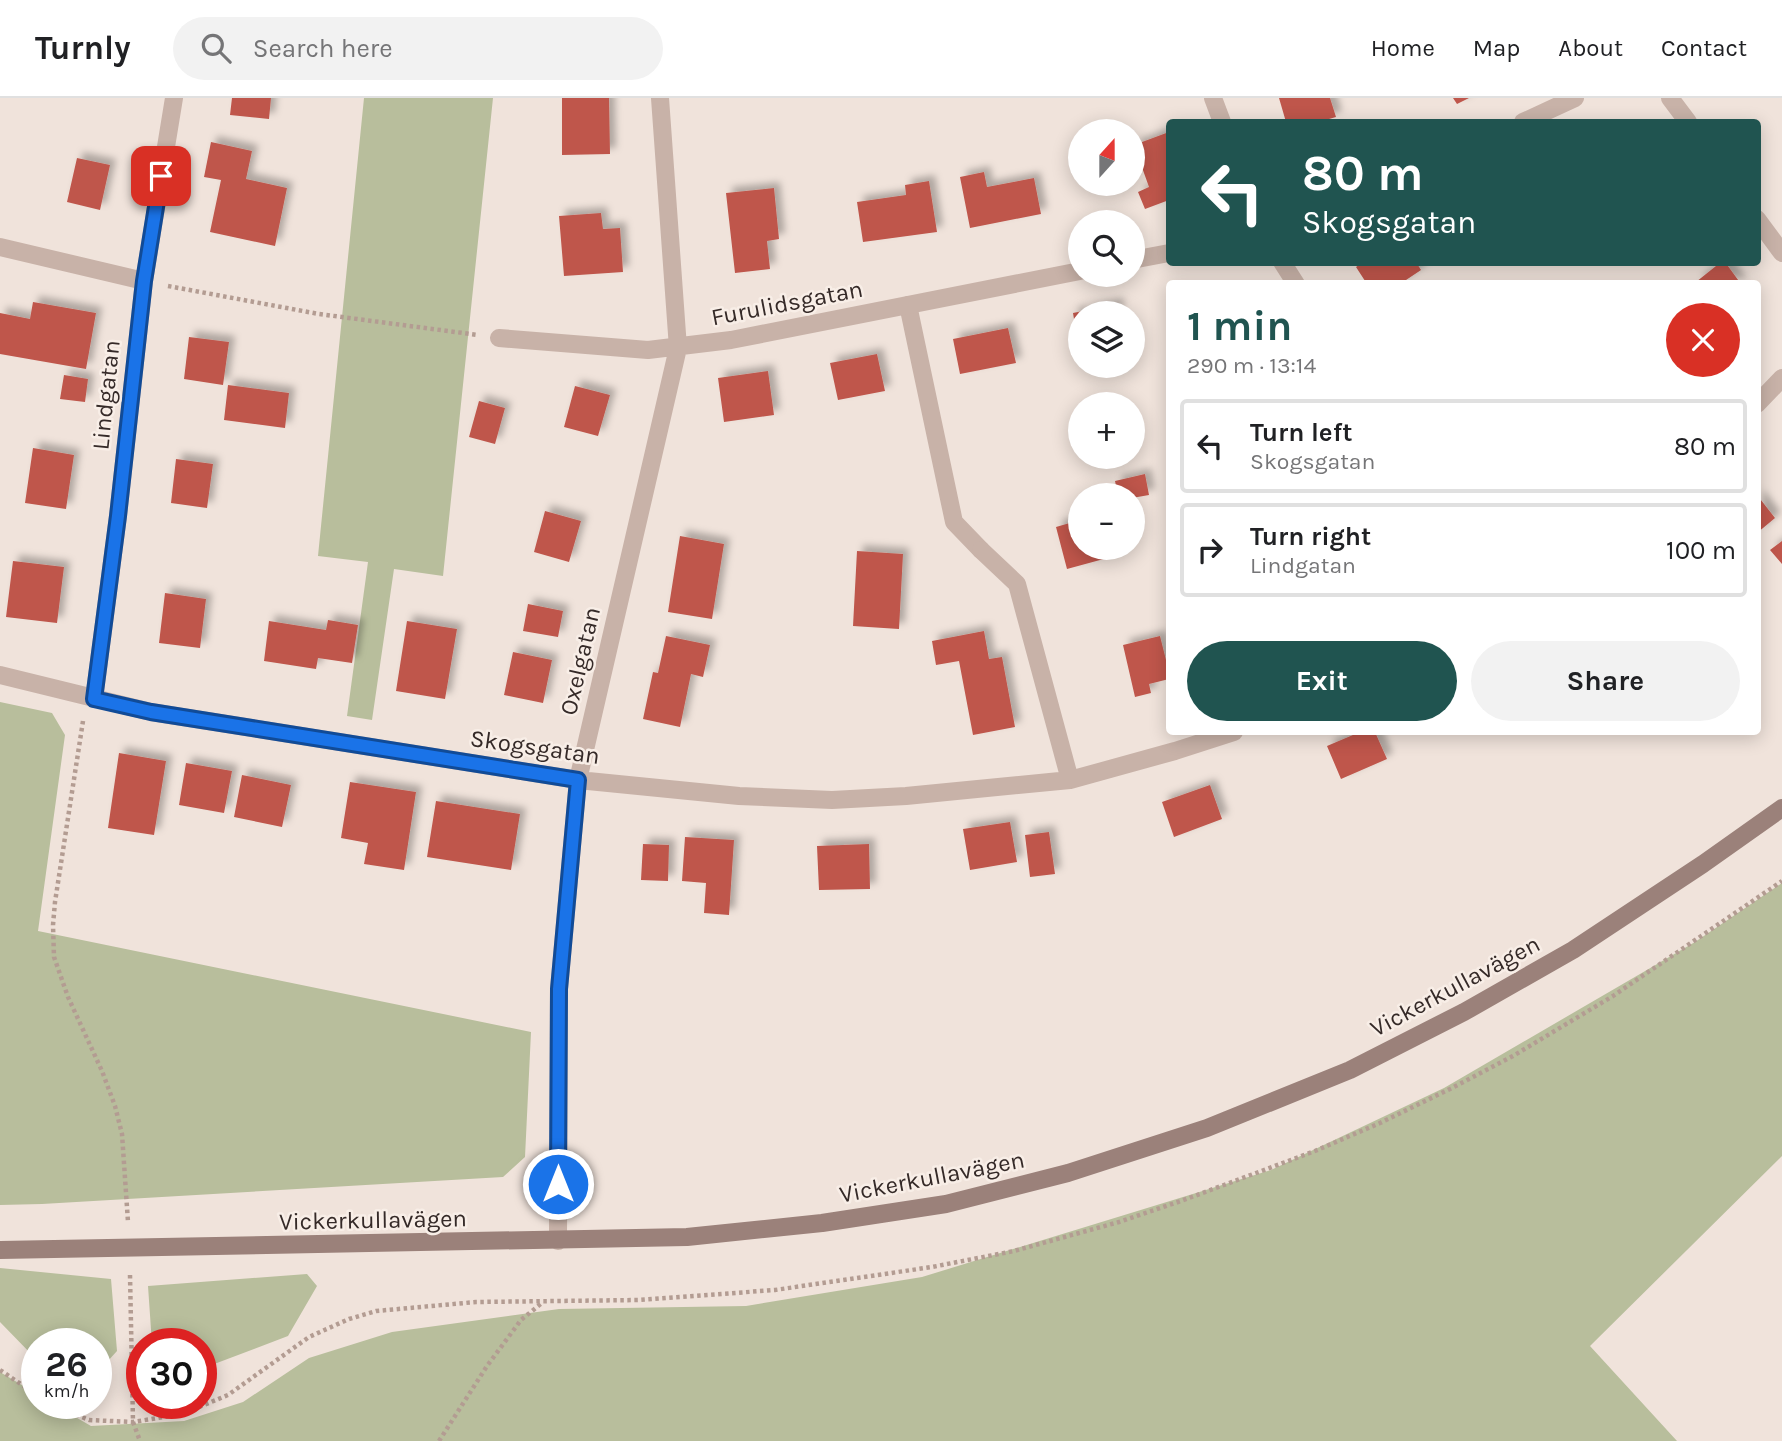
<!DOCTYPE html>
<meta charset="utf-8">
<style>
:root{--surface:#fff;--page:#f2f2f2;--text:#202124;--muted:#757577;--line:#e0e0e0;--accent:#205450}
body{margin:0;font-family:Karla,sans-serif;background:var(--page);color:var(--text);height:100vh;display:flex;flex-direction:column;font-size:26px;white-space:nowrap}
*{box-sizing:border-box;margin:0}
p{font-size:23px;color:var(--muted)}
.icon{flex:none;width:38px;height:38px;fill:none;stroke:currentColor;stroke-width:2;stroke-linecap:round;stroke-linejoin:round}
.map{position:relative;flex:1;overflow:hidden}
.panel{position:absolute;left:1166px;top:182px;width:595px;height:455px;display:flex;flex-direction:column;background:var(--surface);border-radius:7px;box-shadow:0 4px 18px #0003}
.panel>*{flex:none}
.banner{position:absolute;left:1166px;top:21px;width:595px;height:147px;border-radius:7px;box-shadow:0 4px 18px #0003;background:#205450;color:#fff;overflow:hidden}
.needle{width:46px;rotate:21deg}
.buttons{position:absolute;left:1068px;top:21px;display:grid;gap:14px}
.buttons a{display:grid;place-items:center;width:77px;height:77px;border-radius:50%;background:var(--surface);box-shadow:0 4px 18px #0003;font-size:35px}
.speed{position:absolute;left:21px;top:1230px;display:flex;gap:14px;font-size:35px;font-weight:700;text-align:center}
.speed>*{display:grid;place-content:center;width:91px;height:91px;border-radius:50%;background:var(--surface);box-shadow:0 4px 18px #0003;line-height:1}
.speed small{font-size:18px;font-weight:400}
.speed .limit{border:10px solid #d22;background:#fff;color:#111}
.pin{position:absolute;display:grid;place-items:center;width:60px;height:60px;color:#fff;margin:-30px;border-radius:14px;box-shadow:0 4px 10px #0006}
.me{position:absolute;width:77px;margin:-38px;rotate:0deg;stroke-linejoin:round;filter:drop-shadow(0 0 5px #0008)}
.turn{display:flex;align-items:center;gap:24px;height:147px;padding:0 21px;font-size:32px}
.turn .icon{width:91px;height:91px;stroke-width:2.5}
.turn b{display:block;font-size:49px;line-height:60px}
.round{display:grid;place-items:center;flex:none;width:74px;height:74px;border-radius:37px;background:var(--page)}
.summary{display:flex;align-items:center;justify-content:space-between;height:119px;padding:0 21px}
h1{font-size:42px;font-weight:700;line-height:52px;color:var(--accent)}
.primary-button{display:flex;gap:14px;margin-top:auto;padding:14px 21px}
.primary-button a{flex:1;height:80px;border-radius:42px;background:var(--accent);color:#fff;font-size:28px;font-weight:700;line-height:80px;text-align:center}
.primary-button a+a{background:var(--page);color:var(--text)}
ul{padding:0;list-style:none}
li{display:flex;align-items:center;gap:21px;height:94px;margin:0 14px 10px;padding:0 7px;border:4px solid var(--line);border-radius:7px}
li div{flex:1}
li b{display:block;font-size:26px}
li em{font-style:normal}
header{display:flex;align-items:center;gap:42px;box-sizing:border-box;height:98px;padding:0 35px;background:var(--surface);border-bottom:2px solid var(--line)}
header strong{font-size:33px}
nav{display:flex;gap:38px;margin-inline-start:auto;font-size:24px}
.search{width:490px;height:63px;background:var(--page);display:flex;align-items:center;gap:18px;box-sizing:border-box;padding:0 24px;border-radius:38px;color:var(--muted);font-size:26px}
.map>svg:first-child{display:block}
</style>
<header>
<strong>Turnly</strong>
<div class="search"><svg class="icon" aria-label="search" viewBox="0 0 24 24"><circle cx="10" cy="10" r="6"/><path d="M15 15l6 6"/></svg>Search here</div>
<nav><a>Home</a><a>Map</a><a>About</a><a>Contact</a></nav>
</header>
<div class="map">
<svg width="1782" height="1343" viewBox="0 0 1782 1343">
<defs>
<filter id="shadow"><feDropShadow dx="6" dy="-6" stdDeviation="3.5" flood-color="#0004"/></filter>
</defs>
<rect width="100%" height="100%" fill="#f0e3db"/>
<path fill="#b8be9c" d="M364,0H493L443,478L394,471L372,622L347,618L368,464L318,458Z
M0,604L52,615L65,637L38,833L531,934L525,1059L503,1079L42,1106L0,1107Z
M1782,785V1058L1590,1248L1677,1343H0V1274L37,1296V1306H53L91,1328L184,1323L243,1304L309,1260L392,1234L559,1211L746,1208L922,1179L1271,1072L1444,990L1695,844Z
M0,1170L111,1181L117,1253L97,1275L96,1246H37V1260L34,1259L0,1224Z
M307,1176L317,1188L288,1238L201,1271V1246H152L148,1188Z"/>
<path fill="#bf564b" filter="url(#shadow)" d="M232,0H271L269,21L230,17Z
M562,0H609L610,56L562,57Z
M1279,0H1330L1336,19L1322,23L1323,24H1286Z
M1453,0H1469L1457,6Z
M1169,34V102L1145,111L1138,94L1149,89L1134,47Z
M211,44L252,53L246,81L287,90L275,148L210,134L221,82L204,79Z
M77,60L110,67L100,112L67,104Z
M984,74L987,89L1034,80L1041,116L970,130L960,79Z
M929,83L937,134L863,144L857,104L906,97L905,87Z
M774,90L779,141L767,143L770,171L735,175L726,95Z
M601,115L603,131L620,130L623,174L564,178L559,118Z
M1363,164H1416L1421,172L1400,186H1367L1356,169Z
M1721,164H1725L1741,186H1698L1696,184Z
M33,204L96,215L86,271L0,256V215L30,221Z
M1117,206L1119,215H1080V245H1078L1073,215Z
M1008,230L1016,265L960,276L953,241Z
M189,239L229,244L223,287L184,281Z
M877,256L885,293L838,302L830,265Z
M768,273L774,317L724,324L718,280Z
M64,277L88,281L85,304L60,301Z
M228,287L289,295L285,330L224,322Z
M575,288L610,297L598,338L564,329Z
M479,303L505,310L495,346L469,339Z
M33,350L74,357L66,411L25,405Z
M176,361L213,366L207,410L171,405Z
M1145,376L1149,397L1132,400V397H1118L1115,383Z
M1757,397L1775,420L1757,435Z
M545,413L581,423L569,464L534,454Z
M1080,422V450H1109L1111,459L1067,471L1056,429Z
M680,438L724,446L712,521L668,514Z
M1782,443V466L1770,452Z
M857,453L903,456L899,531L853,528Z
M13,463L64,469L57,525L6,519Z
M165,495L206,501L200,550L159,545Z
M528,506L563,513L558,539L523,533Z
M328,522L358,527L352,565L318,560L316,571L264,563L269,523L326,532Z
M407,523L457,531L445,601L396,593Z
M984,533L989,561L1002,559L1015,629L973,637L959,563L936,567L932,543Z
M666,538L710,547L703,579L691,576L680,629L643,621L653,574L658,575Z
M1160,538L1169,574V581L1149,586L1151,595L1135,599L1123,547Z
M513,554L552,562L543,605L504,597Z
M1360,634H1375L1387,661L1341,681L1327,648Z
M119,655L166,663L154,737L108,730Z
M186,665L232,673L224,715L179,707Z
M242,677L291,687L282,729L234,719Z
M350,684L416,694L404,772L364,766L368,745L341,740Z
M1210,687L1222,721L1174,739L1162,704Z
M436,703L520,716L511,772L427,759Z
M1010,724L1017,764L970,772L963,731Z
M1049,734L1055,776L1030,779L1025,737Z
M685,739L734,742L729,817L704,815L706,785L682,783Z
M643,746L669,747L668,783L641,782Z
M869,746L870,791L819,792L817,748Z"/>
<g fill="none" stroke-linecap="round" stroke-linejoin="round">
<path stroke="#b39c92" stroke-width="4.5" stroke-dasharray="3.5 3.5" stroke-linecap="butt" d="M168,188L319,216L478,237
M83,623L55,804L53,827L54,859L68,899L102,973L115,1008L122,1036L128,1124
M130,1177L133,1324L140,1343
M0,1272L37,1297
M50,1306L89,1322L133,1324L182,1316L228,1297L309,1239L349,1221L376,1213L476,1204L639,1202L775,1192L932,1169L1014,1153L1119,1124L1181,1103L1315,1053L1380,1025L1452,990L1513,958L1613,898L1782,783
M439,1343L487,1268L521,1222L543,1204"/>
<path stroke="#c8b2a8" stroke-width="18" d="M908,207L954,424L981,452"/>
<path stroke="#c8b2a8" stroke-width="18" d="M1213,0L1222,24
M1670,0L1688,24
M1523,24L1575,0
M1757,121L1782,155
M0,149L144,183
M1132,162L1169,155
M1282,164L1296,186
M499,240L648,252L731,242L1080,173
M1757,306L1782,280
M981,452L1017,486L1070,682
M0,577L151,614L578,682L739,698L832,702L906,698L1070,682L1175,653L1234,634
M94,601L118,418L144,183L174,0
M558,1143L559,891L578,682L678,250L660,0"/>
<path stroke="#9b817a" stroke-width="18" d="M0,1152L687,1139L822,1125L946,1106L1068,1075L1207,1030L1350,972L1464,914L1573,852L1703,766L1782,710"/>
</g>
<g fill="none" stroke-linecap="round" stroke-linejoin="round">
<defs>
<path id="route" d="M161,78L144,183L118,418L94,601L151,614L578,682L559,891L558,1086"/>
</defs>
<use href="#route" stroke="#114b97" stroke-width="18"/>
<use href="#route" stroke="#1a73e8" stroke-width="12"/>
</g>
<g text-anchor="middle" stroke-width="5" stroke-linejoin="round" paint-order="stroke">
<g font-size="24" fill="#352a28" stroke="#f8eee7">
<text transform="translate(787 205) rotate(-11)" y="8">Furulidsgatan</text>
<text transform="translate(106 297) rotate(-84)" y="8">Lindgatan</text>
<text transform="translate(580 563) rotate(-77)" y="8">Oxelgatan</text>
<text transform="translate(535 649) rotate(8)" y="8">Skogsgatan</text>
<text transform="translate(1455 888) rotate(-28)" y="8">Vickerkullavägen</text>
<text transform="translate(932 1079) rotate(-11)" y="8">Vickerkullavägen</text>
<text transform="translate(373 1122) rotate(-1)" y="8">Vickerkullavägen</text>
</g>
</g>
</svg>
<div class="buttons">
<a><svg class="needle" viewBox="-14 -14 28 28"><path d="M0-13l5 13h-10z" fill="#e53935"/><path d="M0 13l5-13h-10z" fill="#757577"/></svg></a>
<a><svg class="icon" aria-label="search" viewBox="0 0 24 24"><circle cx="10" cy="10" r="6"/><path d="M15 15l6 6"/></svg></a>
<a><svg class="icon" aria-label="layers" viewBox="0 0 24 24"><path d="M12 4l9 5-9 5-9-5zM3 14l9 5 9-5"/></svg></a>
<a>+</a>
<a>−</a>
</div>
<div class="speed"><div>26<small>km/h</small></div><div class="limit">30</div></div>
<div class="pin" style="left:161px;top:78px;background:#d93025"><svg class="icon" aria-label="arrive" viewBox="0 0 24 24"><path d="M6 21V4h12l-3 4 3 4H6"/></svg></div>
<svg class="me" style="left:558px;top:1086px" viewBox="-20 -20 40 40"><circle r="17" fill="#1a73e8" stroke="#fff" stroke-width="3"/><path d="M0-11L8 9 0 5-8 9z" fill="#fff"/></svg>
<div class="banner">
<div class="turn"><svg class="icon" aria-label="left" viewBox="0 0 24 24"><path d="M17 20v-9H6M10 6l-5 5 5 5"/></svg><div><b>80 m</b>Skogsgatan</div></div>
</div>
<section class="panel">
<div class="summary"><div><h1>1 min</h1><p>290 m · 13:14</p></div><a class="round" style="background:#d93025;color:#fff"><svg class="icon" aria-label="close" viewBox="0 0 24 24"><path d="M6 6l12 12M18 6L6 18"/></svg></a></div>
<ul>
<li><svg class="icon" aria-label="left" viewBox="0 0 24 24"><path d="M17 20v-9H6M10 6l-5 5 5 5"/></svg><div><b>Turn left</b><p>Skogsgatan</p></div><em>80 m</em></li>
<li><svg class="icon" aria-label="right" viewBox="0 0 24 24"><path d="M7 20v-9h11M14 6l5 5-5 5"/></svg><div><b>Turn right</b><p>Lindgatan</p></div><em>100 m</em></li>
</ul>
<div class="primary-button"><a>Exit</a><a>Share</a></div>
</section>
</div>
